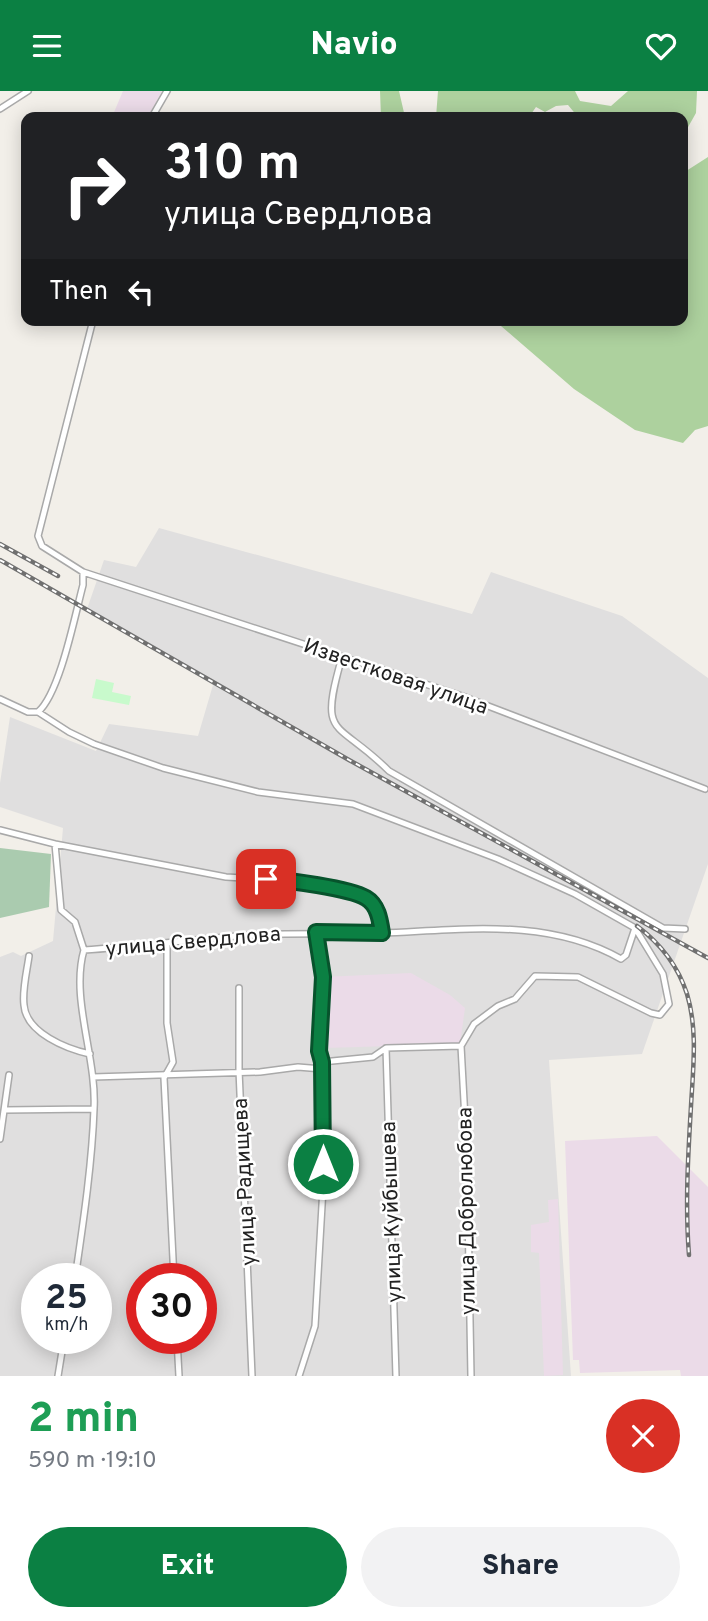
<!DOCTYPE html>
<meta charset="utf-8">
<style>
:root{--surface:#fff;--page:#f2f2f3;--text:#1f2937;--muted:#747a83;--accent:#0b8043}
body{margin:0;font-family:Overpass,sans-serif;background:var(--page);color:var(--text);height:100vh;display:flex;flex-direction:column;font-size:26px;white-space:nowrap}
*{box-sizing:border-box;margin:0}
p{font-size:23px;color:var(--muted)}
.icon{flex:none;width:38px;height:38px;fill:none;stroke:currentColor;stroke-width:2;stroke-linecap:round;stroke-linejoin:round}
.map{position:relative;height:1285px;overflow:hidden}
.sheet{display:flex;flex-direction:column;background:var(--surface);flex:1}
.sheet>*{flex:none}
.hud{position:absolute;left:21px;top:21px;width:667px;height:214px;border-radius:14px;box-shadow:0 4px 18px #0003;background:#202124;color:#fff;overflow:hidden}
.speed{position:absolute;left:21px;top:1172px;display:flex;gap:14px;font-size:35px;font-weight:700;text-align:center}
.speed>*{display:grid;place-content:center;width:91px;height:91px;border-radius:50%;background:var(--surface);box-shadow:0 4px 18px #0003;line-height:1}
.speed small{font-size:18px;font-weight:400}
.speed .limit{border:10px solid #d22;background:#fff;color:#111}
.pin{position:absolute;display:grid;place-items:center;width:60px;height:60px;color:#fff;margin:-30px;border-radius:14px;box-shadow:0 4px 10px #0006}
.me{position:absolute;width:77px;margin:-38px;rotate:0deg;stroke-linejoin:round;filter:drop-shadow(0 0 5px #0008)}
.turn{display:flex;align-items:center;gap:24px;height:147px;padding:0 28px;font-size:32px}
.turn .icon{width:91px;height:91px;stroke-width:2.5}
.turn b{display:block;font-size:49px;line-height:60px}
.then{display:flex;align-items:center;height:66px;padding:0 28px;background:#0003;gap:14px;font-size:26px}
.round{display:grid;place-items:center;flex:none;width:74px;height:74px;border-radius:37px;background:var(--page)}
.headline{display:flex;align-items:center;justify-content:space-between;height:119px;padding:0 28px}
h1{font-size:42px;font-weight:800;line-height:52px;color:#1e9e55}
.button{display:flex;gap:14px;margin-top:auto;padding:14px 28px}
.button a{flex:1;height:80px;border-radius:42px;background:var(--accent);color:#fff;font-size:28px;font-weight:800;line-height:80px;text-align:center}
.button a+a{background:var(--page);color:var(--text)}
header{display:flex;justify-content:space-between;align-items:center;height:91px;padding:0 28px;background:var(--accent);color:#fff;font-size:32px;font-weight:800}
.map>svg:first-child{display:block}
</style>
<header><svg class="icon" aria-label="menu" viewBox="0 0 24 24"><path d="M4 6h16M4 12h16M4 18h16"/></svg>Navio<svg class="icon" aria-label="heart" viewBox="0 0 24 24"><path d="M12 20l-8-8c-3-5 5-10 8-4 3-6 11-1 8 4z"/></svg></header>
<div class="map">
<svg width="708" height="1285" viewBox="0 0 708 1285">
<rect width="100%" height="100%" fill="#f2efe9"/>
<path fill="#e0dfdf" fill-rule="evenodd" d="M159,437L472,523L491,481L622,525L708,587V773L642,963L549,969L571,1285H0V866L13,861L21,865L53,850L63,737L0,716V692L10,626L96,660L109,633L198,645L213,594L87,518L104,469L136,476ZM37,1188H96V1248H37ZM142,1188H201V1248H142Z"/>
<path fill="#ebdbe8" d="M123,0H162L148,26H112Z
M411,882L450,904L465,917L460,953L324,957L323,886Z
M657,1045L708,1096V1285H681L680,1279L580,1282L579,1269H573L565,1050Z
M558,1108L563,1284L544,1285L539,1162L531,1161V1134L549,1131L548,1109Z"/>
<path fill="#add19e" d="M380,0H399L405,26H381Z
M438,0H575L580,10L611,15L628,0H697L696,22L683,45L682,26H608L604,23L598,26H578L568,14L556,15L545,21L536,16L529,26H436Z
M708,66V335L695,339L683,352L635,339L574,298L494,229H682L683,82Z"/>
<path fill="#aacbaf" d="M0,757L51,763L49,816L0,827Z"/>
<path fill="#c8facc" d="M96,588L114,592L112,601L131,605L129,614L92,607Z"/>
<g fill="none" stroke-linecap="round" stroke-linejoin="round">
<defs>
<path id="minor" d="M0,18L28,0
M152,26L167,0
M83,481L462,605L705,698
M342,566C318,650 336,627 389,680L663,837L685,838
M0,608L28,621H38L69,641L94,653L163,677L258,701L353,713L498,768L575,803L635,837L626,864L621,868C547,826 462,839 381,842C330,844 278,841 227,846C179,850 132,856 84,859
M38,621C60,602 75,524 83,494V481L42,455L38,445L93,229
M0,739L55,753L61,819L75,831L84,859
M55,753L226,786L281,789L366,807L377,819L382,842
M167,854V932L173,971L164,987L174,1188
M29,865C27,880 22,899 24,914C26,942 67,958 90,963
M239,897V979L252,1285
M386,957L396,1285
M322,971L373,966L386,957L461,955
M93,986L260,981L298,976L322,978
M4,1019L94,1018
M0,1048L9,984
M75,1188C83,1133 92,1074 94,1018C97,967 70,907 84,859
M177,1248L179,1285
M58,1285L64,1248
M299,1285L315,1235L323,1097L322,971L319,960L323,886L316,841
M471,1285L467,1065L461,955L474,933L498,915L515,908L535,885L578,886L651,922L660,924L669,913L663,883L635,837"/>
</defs>
<use href="#minor" stroke="#a9a9a9" stroke-width="8"/>
<use href="#minor" stroke="#fff" stroke-width="5"/>
<defs>
<path id="rail" d="M0,453L58,485
M0,469L349,669L708,867
M637,835C661,853 678,875 687,903C698,939 693,978 691,1015C688,1065 685,1114 689,1164"/>
</defs>
<use href="#rail" stroke="#707070" stroke-width="4.5"/>
<use href="#rail" stroke="#fff" stroke-width="2" stroke-dasharray="5" stroke-linecap="butt"/>
</g>
<g fill="none" stroke-linecap="round" stroke-linejoin="round">
<defs>
<path id="route" d="M266,788C287,789 349,797 366,807C378,814 380,829 382,842L316,841L323,886L319,960L322,971L323,1073"/>
</defs>
<use href="#route" stroke="#07532c" stroke-width="18"/>
<use href="#route" stroke="#0b8043" stroke-width="12"/>
</g>
<g text-anchor="middle" stroke-width="5" stroke-linejoin="round" paint-order="stroke">
<g font-size="21" fill="#222" stroke="#fff">
<text transform="translate(396 585) rotate(19)" y="7">Известковая улица</text>
<text transform="translate(193 850) rotate(-5)" y="7">улица Свердлова</text>
<text transform="translate(244 1091) rotate(-93)" y="7">улица Радищева</text>
<text transform="translate(466 1120) rotate(-91)" y="7">улица Добролюбова</text>
<text transform="translate(391 1121) rotate(-92)" y="7">улица Куйбышева</text>
</g>
</g>
</svg>
<div class="speed"><div>25<small>km/h</small></div><div class="limit">30</div></div>
<div class="pin" style="left:266px;top:788px;background:#d93025"><svg class="icon" aria-label="arrive" viewBox="0 0 24 24"><path d="M6 21V4h12l-3 4 3 4H6"/></svg></div>
<svg class="me" style="left:323px;top:1073px" viewBox="-20 -20 40 40"><circle r="17" fill="#0b8043" stroke="#fff" stroke-width="3"/><path d="M0-11L8 9 0 5-8 9z" fill="#fff"/></svg>
<div class="hud">
<div class="turn"><svg class="icon" aria-label="right" viewBox="0 0 24 24"><path d="M7 20v-9h11M14 6l5 5-5 5"/></svg><div><b>310 m</b>улица Свердлова</div></div>
<div class="then">Then<svg class="icon" aria-label="left" viewBox="0 0 24 24"><path d="M17 20v-9H6M10 6l-5 5 5 5"/></svg></div>
</div>
</div>
<section class="sheet">
<div class="headline"><div><h1>2 min</h1><p>590 m · 19:10</p></div><a class="round" style="background:#d93025;color:#fff"><svg class="icon" aria-label="close" viewBox="0 0 24 24"><path d="M6 6l12 12M18 6L6 18"/></svg></a></div>
<div class="button"><a>Exit</a><a>Share</a></div>
</section>
